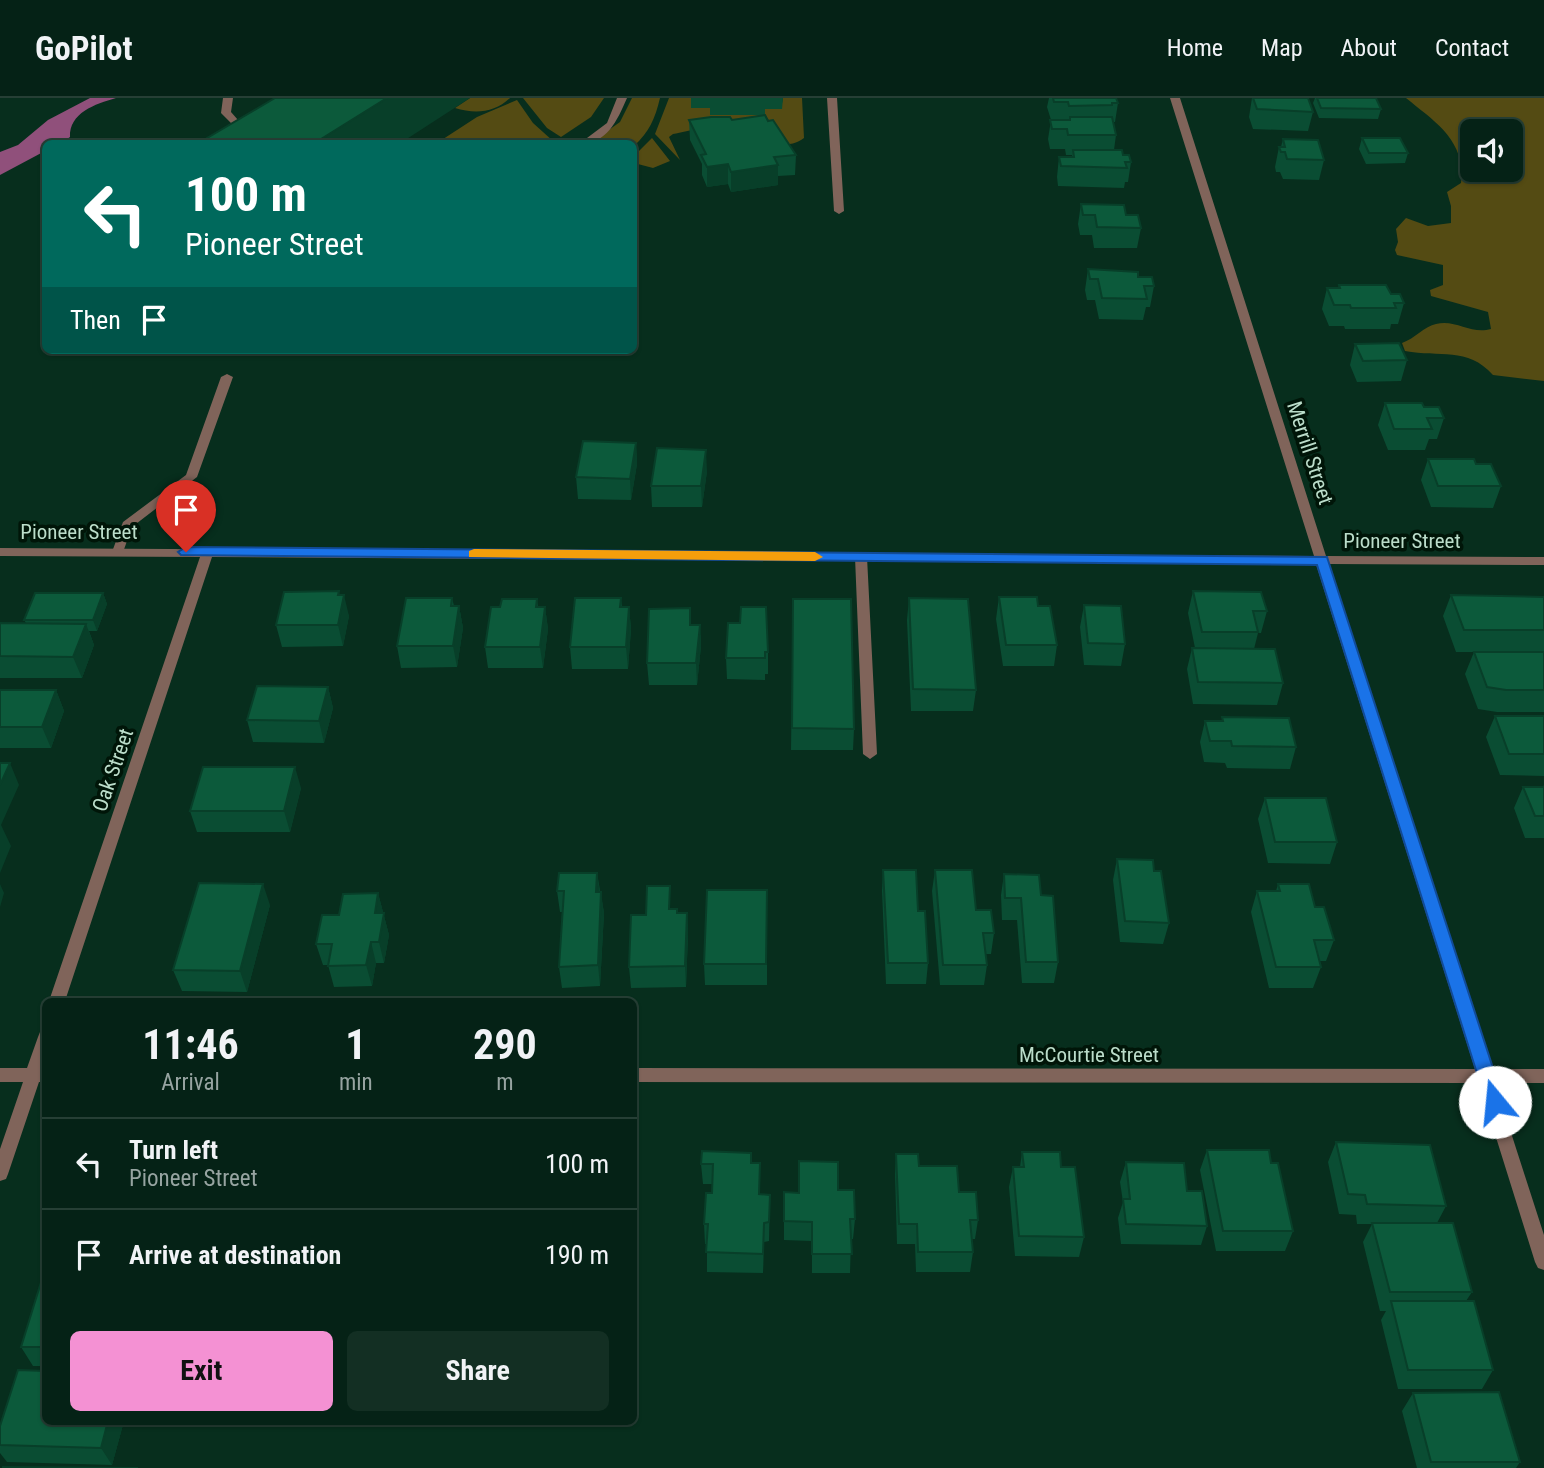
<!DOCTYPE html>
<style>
:root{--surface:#052216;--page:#132f23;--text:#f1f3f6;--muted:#97a4a1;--line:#263f35;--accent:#f491d3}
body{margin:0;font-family:"Roboto Condensed",sans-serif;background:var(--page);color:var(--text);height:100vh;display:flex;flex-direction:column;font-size:26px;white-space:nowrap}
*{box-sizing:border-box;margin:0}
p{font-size:23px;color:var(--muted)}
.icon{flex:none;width:38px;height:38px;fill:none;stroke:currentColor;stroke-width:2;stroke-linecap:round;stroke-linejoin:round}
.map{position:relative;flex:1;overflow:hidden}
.sheet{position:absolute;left:42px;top:900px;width:595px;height:427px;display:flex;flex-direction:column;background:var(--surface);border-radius:10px;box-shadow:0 2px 5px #0004,0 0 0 2px var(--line)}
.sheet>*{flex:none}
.guide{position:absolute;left:42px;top:42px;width:595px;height:214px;border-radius:10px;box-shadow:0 2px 5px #0004,0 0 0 2px var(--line);background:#00695c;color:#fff;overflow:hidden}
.controls{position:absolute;left:1460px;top:21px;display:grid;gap:14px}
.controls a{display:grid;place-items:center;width:63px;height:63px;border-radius:10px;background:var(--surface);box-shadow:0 2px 5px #0004,0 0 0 2px var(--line);font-size:35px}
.pin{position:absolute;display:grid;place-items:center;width:60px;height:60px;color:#fff;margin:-72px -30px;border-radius:50% 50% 50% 0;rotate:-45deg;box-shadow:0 0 7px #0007}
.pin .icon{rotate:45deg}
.me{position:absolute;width:77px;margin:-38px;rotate:343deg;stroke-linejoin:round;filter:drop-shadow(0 0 5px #0008)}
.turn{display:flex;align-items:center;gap:24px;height:147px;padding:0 28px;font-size:32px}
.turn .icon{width:91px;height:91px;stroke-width:2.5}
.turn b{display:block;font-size:49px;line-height:60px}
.then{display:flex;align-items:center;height:66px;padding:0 28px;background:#0003;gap:14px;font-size:26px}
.eta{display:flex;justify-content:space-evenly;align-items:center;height:119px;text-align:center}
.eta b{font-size:42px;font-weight:700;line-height:49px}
.primary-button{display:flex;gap:14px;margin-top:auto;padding:14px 28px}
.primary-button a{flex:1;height:80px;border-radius:10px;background:var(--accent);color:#111;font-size:28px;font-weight:700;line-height:80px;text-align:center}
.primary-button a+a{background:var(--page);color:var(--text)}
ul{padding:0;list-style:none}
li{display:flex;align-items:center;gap:21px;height:91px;padding:0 28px;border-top:2px solid var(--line)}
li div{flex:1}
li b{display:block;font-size:26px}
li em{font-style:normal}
header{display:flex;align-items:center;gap:42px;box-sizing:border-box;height:98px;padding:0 35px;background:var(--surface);border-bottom:2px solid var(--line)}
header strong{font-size:33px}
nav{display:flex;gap:38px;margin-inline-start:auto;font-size:24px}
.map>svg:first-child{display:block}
</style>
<header>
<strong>GoPilot</strong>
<nav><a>Home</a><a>Map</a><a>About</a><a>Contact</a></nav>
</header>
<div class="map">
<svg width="1544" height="1370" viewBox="0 0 1544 1370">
<rect width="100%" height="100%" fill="#072e1d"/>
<path fill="#544b13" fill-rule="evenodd" d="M470,0H510C494,15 475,16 455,10Z
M523,0H604L591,19L561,39L547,30Z
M632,0H660C655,21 649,34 634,48V46H589L620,24Z
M669,0H692L710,10L711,17H764L765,11H781L783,0H802L804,40C781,58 733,36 706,32C696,30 683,34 673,36L669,39L680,62L655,36Z
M1406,0H1544V283L1493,277C1467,248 1440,260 1405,253L1402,245C1414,241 1425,228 1436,226C1456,221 1471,237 1491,231L1488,214L1431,198L1430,192L1443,187V167L1397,157L1395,152L1398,144L1396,131L1406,120L1428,128L1451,125V108L1447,94L1461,85C1466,42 1435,24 1406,0ZM1472,33H1510V72H1472Z
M517,2L533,25L553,43L545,46L437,45L477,19Z
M652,40L670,63L653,70L634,65V58Z"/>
<path fill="#90507b" d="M90,0H116C95,6 69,15 70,39L61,45L46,46L45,53L0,77V54L18,47L48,22Z"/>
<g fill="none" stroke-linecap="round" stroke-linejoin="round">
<path fill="#80645a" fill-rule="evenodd" d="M223,0H233L231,14L238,22L254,25V29L232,26L221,15Z
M617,0H627C617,23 607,46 579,46L607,25Z
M827,0H837L844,113L839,116L834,113Z
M227,276L233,279L197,379L132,429L122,457H114L112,454L123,424L186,377L221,279Z
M861,455L867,459L877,656L870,661L863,656L855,459Z"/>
<path fill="#80645a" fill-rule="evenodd" d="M1170,0H1180L1326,458L1544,459V467L1329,466L1491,971H1544V985H1495L1544,1137V1172L1538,1170L1535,1164L1479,985L634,984V970L1475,971L1316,466L212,459L65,903H49L200,459L0,458V450L1314,458Z
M46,933L44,970H46V984H39L8,1076L6,1081L0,1083V1051L23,984H0V970H27L38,939L40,934Z"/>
</g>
<path fill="#0a4d33" d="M691,0H783L782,11H765V17L796,57L795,77L778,78V87L731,94L728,86L707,89L702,77V66L690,42L689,22H732L761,17H710V10H691Z
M1049,0H1116L1118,5L1115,24H1113L1116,37L1114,52L1131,64L1128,84H1125L1124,90L1058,88L1057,79L1059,59H1072V57H1066L1065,51H1050L1048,41L1051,22L1047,9Z
M1252,0H1308L1313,14L1308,33L1253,31L1249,19Z
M1315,0H1317L1381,11L1378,21L1319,20L1313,5Z
M1362,40L1408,55L1405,65L1366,66L1359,51Z
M1283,41L1324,62L1319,82L1283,81L1280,74H1276L1275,69L1279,49H1281Z
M1081,106L1126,117L1141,130L1137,150H1094L1092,137H1080L1078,126Z
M1088,171L1138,179L1154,188L1150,209H1146L1143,222L1099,221L1095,202H1087L1085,192Z
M1339,187L1391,196L1404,205L1398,226H1391L1390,231H1345L1344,228H1329L1322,211L1327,190H1338Z
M1355,246L1407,262L1401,283L1357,284L1350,267Z
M195,252H342L341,255L195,253Z
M1385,305L1424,309L1444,320L1437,341H1429L1425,352H1388L1378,327Z
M636,345L637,366L631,402L578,401L576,379Z
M1428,361L1476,366L1501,388L1493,410L1431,409L1421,382Z
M707,373L702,409H652L651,388Z
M1193,493L1267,513L1261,535H1258L1254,551L1283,585L1277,607L1193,606L1187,571L1192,550H1195L1188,515Z
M103,495L107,506L97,533H89L94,547L82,580H0V525H26L24,522Z
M339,497L349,518L343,548L282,549L276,527Z
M1451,497L1544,499V554H1456L1443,518Z
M999,499L1038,508L1057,547L1054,568H1003L996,521Z
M452,500L454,508H459L463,530L457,569L401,570L397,548Z
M621,500L622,509H629L631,531L628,571H572L570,549Z
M909,500L976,592L973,613H911L907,522Z
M537,501L538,509H545L548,531L543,570H488L485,549L500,509Z
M793,501L854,631L853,652H791Z
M1084,507L1125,546L1121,568L1084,567L1080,529Z
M691,527H700L701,548L697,587H649L647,565Z
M768,554V576H765V582L727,581L726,560Z
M1474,554H1544V614H1497L1478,611L1465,576Z
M328,589L333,610L324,645L253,644L247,622Z
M0,592H56L64,613L51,650H0Z
M1495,618H1544V678L1500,677L1486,639Z
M1222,619L1296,649L1290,671L1227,670L1225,665L1204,664L1200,644L1205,623H1222Z
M1544,687V740H1525L1514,710L1523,689H1543Z
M301,690L290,734H197L190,713Z
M1265,700L1337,744L1330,766L1268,765L1258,721Z
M1117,761L1154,773L1169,825L1163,846L1120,844L1113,782Z
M883,772L918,813L928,865L926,886H886L882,793Z
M935,772L976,812L994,835L991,856H986L987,867L984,887H940L932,793Z
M597,775L604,815L600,888L562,890L559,869L562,814H560L557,793Z
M1004,776L1041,797L1058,864L1054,885H1022L1017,822H1002L1001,797Z
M1278,786L1315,809L1334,842L1326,863H1319L1321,869L1313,890H1269L1251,814L1257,793H1276Z
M767,792V887H705L704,866Z
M378,795L389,837L384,865H376L372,888L334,889L328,867H323L316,846L339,817Z
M270,807L247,894L182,893L173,872Z
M671,811L678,815H687L688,836L686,889L631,890L629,869L646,817Z
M1336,1044L1446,1108L1437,1125L1472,1194L1466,1203L1493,1272L1482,1291H1398L1381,1222L1386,1213H1380L1363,1144L1372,1126H1357L1356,1117L1339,1116L1328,1064Z
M1207,1052L1271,1065L1293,1133L1285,1153H1216L1200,1072Z
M1022,1054L1061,1069L1084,1139L1079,1159L1015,1158L1009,1089L1013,1069H1020Z
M751,1055L752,1065L760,1096L770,1097L769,1143L764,1144L763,1175L707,1174V1146H705L704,1126L712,1095V1086H703L701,1066Z
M896,1056L919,1068L959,1094L978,1122L975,1141H972L973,1154L970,1174H916L915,1146H897L895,1076Z
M799,1063L838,1092L855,1121L853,1141H851L850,1175H812V1143L784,1142V1094L799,1095Z
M1126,1064L1187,1093L1207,1128L1201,1147L1121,1146L1118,1120L1123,1104L1120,1084Z
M46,1181V1268H33L21,1249Z
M1413,1295L1520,1364L1516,1370H1417L1402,1313Z
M46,1323H124L112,1367L7,1364L0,1355V1328Z"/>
<path fill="#083f29" d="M387,0H470L399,46H313Z
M728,66V86L707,89V69Z
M778,67V87L731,94V74Z
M636,345L637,366L631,402L630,381Z
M706,352L707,373L702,409L701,388Z
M339,493L342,508L344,497L349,518L343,548L338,527Z
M103,495L107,506L97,533L93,522Z
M459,508L463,530L457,569L453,548Z
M545,509L548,531L543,570L540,549Z
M629,509L631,531L628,571L626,549Z
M86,526L94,547L82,580L73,559Z
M700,527L701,548L697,587L696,565Z
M328,589L333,610L324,645L319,623Z
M56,592L64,613L51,650L42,629Z
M10,665L19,687L1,727L11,748L0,775V687Z
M295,669L301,690L290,734L284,713Z
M597,775L600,796L596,794Z
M0,786L4,795L0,809Z
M263,786L270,807L247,894L240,873Z
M601,794L604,815L600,888L598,867Z
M378,795L389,837L384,865L379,844L375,815Z
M687,815L688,836L686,889L685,868Z
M371,844L376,865L372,888L366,867Z
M764,1125V1144L763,1175V1156Z
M108,1323H124L112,1367L101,1350Z"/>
<path fill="#0c5a3b" stroke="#083f29" stroke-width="2" d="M275,0H387L313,46H197Z
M1053,0H1116L1118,5H1112V7L1069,8L1068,4H1054Z
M1253,0H1308L1313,14L1257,11Z
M1317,0H1376L1381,11L1321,10Z
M765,17L768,23L773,22L796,57L774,59L778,67L731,74L728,66L707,69L701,57L706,56L689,22L711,19H730L732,22Z
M1070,19H1112L1116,37H1068L1067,31H1052L1050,22H1070Z
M1362,40H1400L1408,55H1369Z
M1283,41L1318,42L1324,62L1287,61L1285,54H1281L1279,49H1285Z
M1073,52H1122L1123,57H1129L1131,64H1125L1127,70L1061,68L1059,59H1074Z
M1081,106L1124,107L1126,117H1138L1141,130L1097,129L1095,117H1083Z
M1088,171L1138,174V179H1152L1154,188H1144L1147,201L1102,200L1098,181H1090Z
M1339,187H1386L1391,196H1400L1404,205H1394L1396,210H1351L1350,207H1334L1327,190H1340Z
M1399,245L1407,262L1363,263L1355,246Z
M1385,305H1422L1424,309H1439L1444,320H1427L1432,331H1394Z
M583,343L636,345L630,381L576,379Z
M657,350L706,352L701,388H651Z
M1428,361H1474L1476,366H1491L1501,388H1438Z
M339,493L338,497H344L338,527H276L284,494Z
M1193,493L1261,494L1267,513H1253L1258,534H1202Z
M35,495H103L93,522H24Z
M1451,497L1544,499V532H1464Z
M999,499H1037L1038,508H1050L1057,547H1006Z
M406,500H452L451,508H459L453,548H397Z
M575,500H621L620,509H629L626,549H570Z
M909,500L968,501L976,592L913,591Z
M502,501H537L536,509H545L540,549H485L491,509H500Z
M793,501H851L854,631L792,630Z
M1084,507L1121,508L1125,546L1088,545Z
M741,509H766L768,554H765V560H726L728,525H740Z
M690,510V527H700L696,565H647L649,511Z
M0,525L86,526L73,559L0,558Z
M1192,550L1275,551L1283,585L1198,584Z
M1474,554H1544V592H1506L1487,589Z
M257,588L328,589L319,623L247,622Z
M0,592H56L42,629H0Z
M1495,618H1544V656H1509Z
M1222,619L1289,620L1296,649L1232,648L1231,643H1210L1205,623H1223Z
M0,665H10L0,687Z
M203,669H295L284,713H190Z
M1523,689H1544V718H1535Z
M1265,700H1326L1337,744H1275Z
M1117,761L1153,762L1154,773H1161L1169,825L1125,823Z
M883,772H916L918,813H925L928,865H888Z
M935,772H972L976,812H991L994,835H983L987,867H943Z
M559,775H597L596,794H601L598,867L559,869L564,793H557Z
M1004,776L1039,777L1041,797L1053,798L1058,864H1026L1021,800H1005Z
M199,785L263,786L240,873L173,872Z
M1278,786H1309L1315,809H1324L1334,842H1314L1321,869H1276L1257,793H1280Z
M647,788H670L669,811H677V815H687L685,868L629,869L631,817H646Z
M707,792H767L766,866H704Z
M378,795L375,815H384L379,844H371L366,867L328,868L332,846H316L322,817H339L343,796Z
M1336,1044L1430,1047L1446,1108L1367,1106L1365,1097L1348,1096Z
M1207,1052H1269L1271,1065H1278L1293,1133H1223Z
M702,1053L751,1055V1065H760L759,1096L770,1097L769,1124L764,1125L763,1156L706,1154L708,1126H704L706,1095H712L713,1066H701Z
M1022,1054H1060L1061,1069H1075L1084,1139L1019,1138L1013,1069H1024Z
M896,1056H918L919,1068H957L959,1094H976L978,1122H970L973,1154H918L917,1126H899Z
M799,1063L838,1064V1092H854L855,1121H850L852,1156H812V1124L784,1123V1094L799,1095Z
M1126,1064L1184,1065L1187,1093H1202L1207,1128L1126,1126L1123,1101H1130Z
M1372,1125H1453L1472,1194H1390Z
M42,1181H46V1249H21Z
M1391,1203H1474L1493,1272H1408Z
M18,1272L46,1273V1323H108L101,1350L0,1347V1328Z
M1499,1294L1520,1364H1431L1413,1295Z
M3,1369L138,1370H3Z"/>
<path fill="#1a73e8" stroke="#114b97" stroke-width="2" d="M186,449L1327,459L1504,1004L1501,1010L1495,1012L1488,1010L1486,1004L1317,467L181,457L178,454Z"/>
<path fill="#f59e0b" d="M474,451L815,454L823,459L815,463L469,459V453Z"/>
<g text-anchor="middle" stroke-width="7" stroke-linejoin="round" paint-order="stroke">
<g font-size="21" fill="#bbddca" stroke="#001508">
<text transform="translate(1310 355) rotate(72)" y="7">Merrill Street</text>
<text x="79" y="441">Pioneer Street</text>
<text x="1402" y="450">Pioneer Street</text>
<text transform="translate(113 672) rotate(-71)" y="7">Oak Street</text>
<text x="1089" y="964">McCourtie Street</text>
</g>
</g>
</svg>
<div class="controls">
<a><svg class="icon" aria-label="sound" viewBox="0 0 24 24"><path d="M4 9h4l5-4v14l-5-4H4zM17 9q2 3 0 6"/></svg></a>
</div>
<div class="pin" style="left:186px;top:454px;background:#d93025"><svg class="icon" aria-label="arrive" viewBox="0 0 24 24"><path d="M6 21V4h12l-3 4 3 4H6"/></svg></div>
<svg class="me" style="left:1495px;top:1004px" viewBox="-20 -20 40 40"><circle r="19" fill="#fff"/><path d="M0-13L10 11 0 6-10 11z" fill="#1a73e8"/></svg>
<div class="guide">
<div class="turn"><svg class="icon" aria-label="left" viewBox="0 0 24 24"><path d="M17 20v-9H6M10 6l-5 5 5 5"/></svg><div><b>100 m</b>Pioneer Street</div></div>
<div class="then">Then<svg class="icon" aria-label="arrive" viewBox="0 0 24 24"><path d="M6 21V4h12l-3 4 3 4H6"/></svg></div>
</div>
<section class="sheet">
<div class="eta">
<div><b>11:46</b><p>Arrival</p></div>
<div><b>1</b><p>min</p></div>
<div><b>290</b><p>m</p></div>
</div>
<ul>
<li><svg class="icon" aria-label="left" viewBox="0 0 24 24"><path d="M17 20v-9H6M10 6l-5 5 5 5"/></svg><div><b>Turn left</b><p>Pioneer Street</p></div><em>100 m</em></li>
<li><svg class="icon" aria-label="arrive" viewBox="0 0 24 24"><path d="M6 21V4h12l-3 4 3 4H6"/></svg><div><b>Arrive at destination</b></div><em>190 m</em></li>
</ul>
<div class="primary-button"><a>Exit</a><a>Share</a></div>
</section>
</div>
